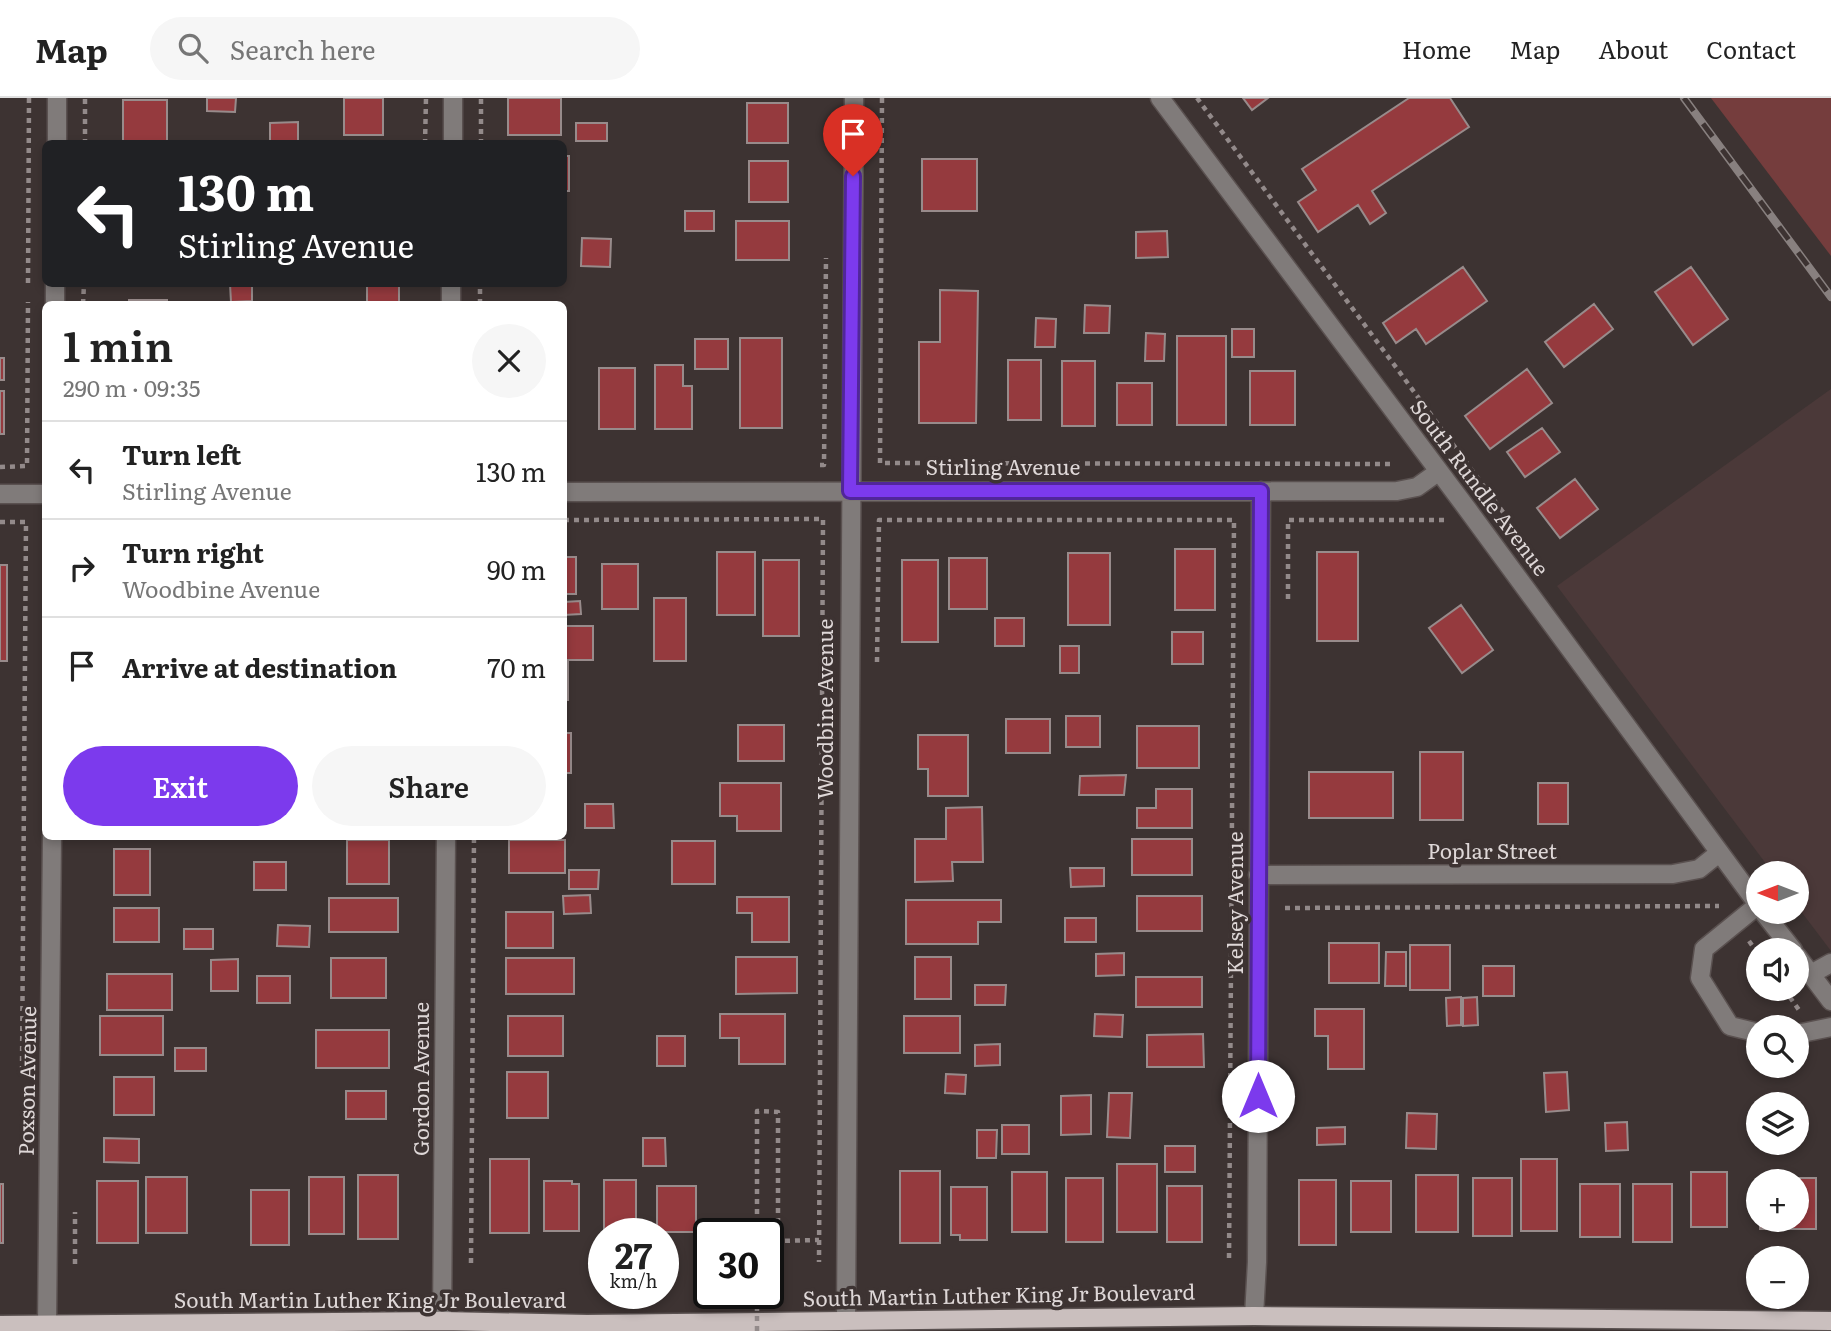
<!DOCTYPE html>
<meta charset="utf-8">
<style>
:root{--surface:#fff;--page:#f6f6f6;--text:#222;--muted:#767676;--line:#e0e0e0;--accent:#7c3aed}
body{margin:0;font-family:Literata,serif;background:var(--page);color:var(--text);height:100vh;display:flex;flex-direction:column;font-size:26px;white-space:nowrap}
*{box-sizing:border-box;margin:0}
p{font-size:23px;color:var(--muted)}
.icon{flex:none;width:38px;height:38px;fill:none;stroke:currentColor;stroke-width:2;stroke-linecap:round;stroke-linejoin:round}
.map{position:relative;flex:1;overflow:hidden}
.sheet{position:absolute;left:42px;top:203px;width:525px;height:539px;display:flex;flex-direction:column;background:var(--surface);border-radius:10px;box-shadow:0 4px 10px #0003}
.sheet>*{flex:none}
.banner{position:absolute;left:42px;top:42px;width:525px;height:147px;border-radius:10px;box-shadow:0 4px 10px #0003;background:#202124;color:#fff;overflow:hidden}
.needle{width:46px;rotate:270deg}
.controls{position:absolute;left:1746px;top:763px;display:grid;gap:14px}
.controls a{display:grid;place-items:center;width:63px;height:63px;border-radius:50%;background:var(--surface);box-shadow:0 4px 10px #0003;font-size:35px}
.speed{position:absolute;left:588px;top:1120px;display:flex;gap:14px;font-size:35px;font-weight:700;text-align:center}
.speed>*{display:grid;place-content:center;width:91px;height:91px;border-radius:50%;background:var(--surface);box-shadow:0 4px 10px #0003;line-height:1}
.speed small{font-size:18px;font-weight:400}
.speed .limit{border:4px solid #111;border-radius:10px;background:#fff;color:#111}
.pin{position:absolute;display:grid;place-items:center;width:60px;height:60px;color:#fff;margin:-72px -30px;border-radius:50% 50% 50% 0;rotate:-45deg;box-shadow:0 0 7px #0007}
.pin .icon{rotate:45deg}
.me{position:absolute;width:77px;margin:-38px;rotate:0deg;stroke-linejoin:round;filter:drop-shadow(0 0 5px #0008)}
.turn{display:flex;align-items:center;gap:24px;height:147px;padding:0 21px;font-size:32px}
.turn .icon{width:91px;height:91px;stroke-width:2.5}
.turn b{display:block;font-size:49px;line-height:60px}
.round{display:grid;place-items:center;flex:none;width:74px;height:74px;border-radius:37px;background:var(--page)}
.overview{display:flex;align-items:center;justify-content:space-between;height:119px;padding:0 21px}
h1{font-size:42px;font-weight:600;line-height:52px}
.primary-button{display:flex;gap:14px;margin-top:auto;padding:14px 21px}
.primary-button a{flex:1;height:80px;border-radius:42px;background:var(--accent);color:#fff;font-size:28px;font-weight:600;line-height:80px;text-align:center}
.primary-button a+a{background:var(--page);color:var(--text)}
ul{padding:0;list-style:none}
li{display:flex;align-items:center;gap:21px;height:98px;padding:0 21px;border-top:2px solid var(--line)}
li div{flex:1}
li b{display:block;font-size:26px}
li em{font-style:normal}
header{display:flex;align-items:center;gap:42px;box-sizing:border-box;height:98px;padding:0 35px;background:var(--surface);border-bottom:2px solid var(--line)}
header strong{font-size:33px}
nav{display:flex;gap:38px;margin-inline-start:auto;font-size:24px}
.search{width:490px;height:63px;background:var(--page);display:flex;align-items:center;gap:18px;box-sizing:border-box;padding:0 24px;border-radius:38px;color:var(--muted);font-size:26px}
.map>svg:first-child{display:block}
</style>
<header>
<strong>Map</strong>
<div class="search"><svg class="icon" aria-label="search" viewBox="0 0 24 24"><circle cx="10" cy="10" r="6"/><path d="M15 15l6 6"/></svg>Search here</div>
<nav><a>Home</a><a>Map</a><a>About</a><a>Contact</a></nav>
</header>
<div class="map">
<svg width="1831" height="1233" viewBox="0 0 1831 1233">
<rect width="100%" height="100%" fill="#3d3332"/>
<path fill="#4b3939" d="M1831,291V853L1797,808V775H1773L1557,488Z"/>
<path fill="#753d3d" d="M1711,0H1831V158Z"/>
<path fill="#953a3e" stroke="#988b8b" stroke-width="2" d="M207,0H236L235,14L207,13Z
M344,0H383V37H344Z
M508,0H561V37H508Z
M1243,0H1268L1252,12Z
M1409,0H1450L1469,29L1372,93L1386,115L1370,126L1358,107L1318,134L1298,104L1316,92L1302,71Z
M123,2H167V46H123Z
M747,5H788V45H747Z
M298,24V44H270V25Z
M576,25H607V43H576Z
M564,58H569V93H564Z
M922,61H977V113H922Z
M749,63H788V104H749Z
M685,113H714V133H685Z
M736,123H789V162H736Z
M1167,133L1168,159L1136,160V134Z
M582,140L611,141L610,169L581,168Z
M1463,169L1487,203L1426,246L1416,231L1396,245L1383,225Z
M1691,169L1728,221L1693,247L1655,194Z
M230,186H252V203L231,204Z
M367,186H399V204H367Z
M940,192L978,193L976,325H919V244H940Z
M129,202H167V206H129Z
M1594,206L1613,231L1564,269L1545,244Z
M1085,207L1110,208L1109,235H1084Z
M1036,220L1056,221L1055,249H1035Z
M1232,231H1254V259H1232Z
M1146,235L1165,236L1164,263H1145Z
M1177,238H1226V327H1177Z
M740,240H782V330H740Z
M695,241H728V271H695Z
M0,260H4V282H0Z
M1008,262H1041V322H1008Z
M1062,263H1095V328H1062Z
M655,267H683V288H692V331H655Z
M599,270H635V331H599Z
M1527,271L1552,305L1490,351L1465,318Z
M1250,273H1295V327H1250Z
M1117,285H1152V327H1117Z
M0,293H4V336H0Z
M1542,330L1560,354L1525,379L1507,354Z
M1575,381L1598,411L1560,440L1537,410Z
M1175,451H1215V512H1175Z
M717,454H755V517H717Z
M1317,454H1358V543H1317Z
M1068,455H1110V527H1068Z
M564,459H576V496H564Z
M949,460H987V511H949Z
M763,462H799V538H763Z
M902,462H938V544H902Z
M602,466H638V511H602Z
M0,467H7V563H0Z
M654,500H686V563H654Z
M580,503L581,516L564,517V504Z
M1461,507L1493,552L1462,575L1429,530Z
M995,520H1024V548H995Z
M564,528H593V562H564Z
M1172,534H1203V566H1172Z
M1060,548H1079V575H1060Z
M564,563H568V602H564Z
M1066,618H1100V649H1066Z
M1006,621H1050V655H1006Z
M738,627H784V663H738Z
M1137,628H1199V670H1137Z
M564,635H571V675H564Z
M918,637H968V698H928V671H918Z
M1420,654H1463V722H1420Z
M1309,674H1393V720H1309Z
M1126,677L1124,697H1079L1080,678Z
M720,685H781V733H737V718H720Z
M1538,685H1568V726H1538Z
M1156,691H1192V730H1137V710H1156Z
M585,706H613L614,730H585Z
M982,709L983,764H952L953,783L915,784V741H946V710Z
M1132,741H1192V777H1132Z
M347,742H389V786H347Z
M509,742H565V775H509Z
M672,743H715V786H672Z
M114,751H150V797H114Z
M254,764H286V792H254Z
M1070,770H1104V788L1071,789Z
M569,772H599L598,791H569Z
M590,797L591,815L564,816L563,798Z
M1137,798H1202V833H1137Z
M737,799H789V844H752V815H737Z
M329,800H398V834H329Z
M906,802H1001V824H978V846H906Z
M114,810H159V844H114Z
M506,814H553V850H506Z
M1065,820H1096V844H1065Z
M278,827L310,828L309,849L277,848Z
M184,831H213V851H184Z
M1329,845H1379V885H1329Z
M1410,847H1450V892H1410Z
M1386,854H1406V888H1385Z
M1124,855V877L1096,878V856Z
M736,859H797V895L736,896Z
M915,859H951V901H915Z
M331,860H386V900H331Z
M506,860H574V896H506Z
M238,861V893H211V862Z
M1483,868H1514V898H1483Z
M107,876H172V912H107Z
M257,878H290V905H257Z
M1136,879H1202V909H1136Z
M975,887H1006L1005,907H975Z
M1461,899V927L1447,928L1446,900Z
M1477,899L1478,927L1463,928V900Z
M1315,911H1364V971H1328V938H1315Z
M720,916H785V966H739V940H720Z
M1095,916L1123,917L1122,939L1094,938Z
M100,918H163V957H100Z
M508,918H563V958H508Z
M904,918H960V955H904Z
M316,932H389V970H316Z
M1203,936L1204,969H1147V937Z
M657,938H685V968H657Z
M1000,946V967L975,968V947Z
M175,950H206V973H175Z
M507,974H548V1020H507Z
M1567,974L1569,1012L1546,1014L1544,975Z
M946,976L966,977L965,996L945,995Z
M114,979H154V1017H114Z
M346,993H386V1021H346Z
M1109,995H1132L1130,1040L1107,1039Z
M1091,997V1036L1061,1037V998Z
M1407,1015L1437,1016L1436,1051L1406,1050Z
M1627,1024L1628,1052L1606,1053L1605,1025Z
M1002,1027H1029V1056H1002Z
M1345,1029V1046L1317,1047V1030Z
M977,1032H997L996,1060H977Z
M104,1040L139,1041V1065L104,1064Z
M643,1040H665L666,1068H643Z
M1165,1048H1195V1074H1165Z
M490,1061H529V1135H490Z
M1521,1061H1557V1133H1521Z
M1117,1066H1157V1134H1117Z
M900,1073H940V1145H900Z
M1012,1074H1047V1134H1012Z
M1691,1074H1727V1129H1691Z
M358,1077H398V1141H358Z
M1416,1077H1458V1134H1416Z
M146,1079H187V1135H146Z
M309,1079H344V1136H309Z
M1066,1080H1103V1144H1066Z
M1473,1080H1512V1138H1473Z
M1760,1080H1816V1131H1760V1122H1797V1083H1760Z
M604,1082H636V1131H604Z
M1299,1082H1336V1147H1299Z
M97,1083H138V1145H97Z
M544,1083H572V1086H579V1133H544Z
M1351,1083H1391V1134H1351Z
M0,1086H3V1145H0Z
M1580,1086H1620V1139H1580Z
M1633,1086H1672V1144H1633Z
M657,1088H696V1134H657Z
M1167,1088H1202V1144H1167Z
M951,1089H987V1142H960V1137H951Z
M251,1092H289V1147H251Z"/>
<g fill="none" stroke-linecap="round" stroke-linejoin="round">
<defs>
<path id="minor" d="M1160,0L1468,412L1759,808
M57,46V0
M453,46V0
M55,206V186
M451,206V186
M564,394L1397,393L1417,389L1438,374
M0,396H46
M1258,777L1673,776L1699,771L1719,755
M1758,807L1704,851L1700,880L1730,928L1759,935
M1763,814L1793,852
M1797,858L1831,903
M1811,876L1831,865
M1797,936L1831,929
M1254,1218L1257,1164L1261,393
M846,1221L854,0
M442,1223L446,738
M47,1227L52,738"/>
<path id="major" d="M0,1227L442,1223L587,1226L1254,1218L1831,1223"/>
</defs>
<use href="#minor" stroke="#5a5150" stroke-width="21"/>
<use href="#major" stroke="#5a5150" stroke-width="21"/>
<path stroke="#938a8a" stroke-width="4.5" stroke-dasharray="5 5" stroke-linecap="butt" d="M882,0L880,365L1393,366
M1197,0L1511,425
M85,46V0
M425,46L426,0
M481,46V0
M28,185L29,0
M83,206L84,186
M480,206V186
M820,367H824L826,160
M0,369L27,368L28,204
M564,422L823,421L819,1164
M0,424H26L22,970
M1288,501V422H1446
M877,564L879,422H1234L1229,1164
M1285,810L1719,808
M1749,843L1759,857
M1784,891L1799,912
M757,1136V1013L778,1014V1143L819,1142
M471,1165L474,738
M75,1166V1114"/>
<use href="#minor" stroke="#807b7a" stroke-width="18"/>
<use href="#major" stroke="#cabfbe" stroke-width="18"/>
<defs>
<path id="rail" d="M1684,0L1831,199"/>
</defs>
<use href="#rail" stroke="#88807f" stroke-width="8"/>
<use href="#rail" stroke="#3d3332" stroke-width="5" stroke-dasharray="16" stroke-linecap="butt"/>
<path stroke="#938a8a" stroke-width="4.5" stroke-dasharray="5 5" stroke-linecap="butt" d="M757,1233V1195"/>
</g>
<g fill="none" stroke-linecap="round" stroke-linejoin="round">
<defs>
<path id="route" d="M853,78L850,393H1261L1258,998"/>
</defs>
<use href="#route" stroke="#51269a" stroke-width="18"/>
<use href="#route" stroke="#7c3aed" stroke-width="12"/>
</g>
<g text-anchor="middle" stroke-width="7" stroke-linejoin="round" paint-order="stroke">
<g font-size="21" fill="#ded7d7" stroke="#3d3332">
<text x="1003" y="377">Stirling Avenue</text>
<text transform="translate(1479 390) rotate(53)" y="7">South Rundle Avenue</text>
<text transform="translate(826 611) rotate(-90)" y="7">Woodbine Avenue</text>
<text x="1492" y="761">Poplar Street</text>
<text transform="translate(1236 805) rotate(-90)" y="7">Kelsey Avenue</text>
<text transform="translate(422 981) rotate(-90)" y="7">Gordon Avenue</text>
<text transform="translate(28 983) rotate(-89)" y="7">Poxson Avenue</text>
<text transform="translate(999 1198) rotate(-1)" y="7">South Martin Luther King Jr Boulevard</text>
<text x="370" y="1210">South Martin Luther King Jr Boulevard</text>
</g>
</g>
</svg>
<div class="controls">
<a><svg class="needle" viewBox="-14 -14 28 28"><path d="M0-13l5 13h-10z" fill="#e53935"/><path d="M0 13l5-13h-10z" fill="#767676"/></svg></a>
<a><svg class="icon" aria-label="sound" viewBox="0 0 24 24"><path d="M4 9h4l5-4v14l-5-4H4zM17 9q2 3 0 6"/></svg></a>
<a><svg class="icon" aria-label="search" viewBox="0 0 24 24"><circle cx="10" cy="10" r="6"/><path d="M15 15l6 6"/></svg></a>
<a><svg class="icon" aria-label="layers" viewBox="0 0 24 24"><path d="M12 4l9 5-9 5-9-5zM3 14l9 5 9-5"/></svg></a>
<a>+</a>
<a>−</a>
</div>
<div class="speed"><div>27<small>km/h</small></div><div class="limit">30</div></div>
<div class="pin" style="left:853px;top:78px;background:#d93025"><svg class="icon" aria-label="arrive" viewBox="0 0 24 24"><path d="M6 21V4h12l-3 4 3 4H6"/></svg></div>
<svg class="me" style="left:1258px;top:998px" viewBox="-20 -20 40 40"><circle r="19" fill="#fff"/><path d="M0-13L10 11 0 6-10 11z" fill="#7c3aed"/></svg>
<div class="banner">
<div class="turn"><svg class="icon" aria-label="left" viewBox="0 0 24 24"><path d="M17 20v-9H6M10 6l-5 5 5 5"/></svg><div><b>130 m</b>Stirling Avenue</div></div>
</div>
<section class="sheet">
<div class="overview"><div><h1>1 min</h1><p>290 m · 09:35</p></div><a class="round"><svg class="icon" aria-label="close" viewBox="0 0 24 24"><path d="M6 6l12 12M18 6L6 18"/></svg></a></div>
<ul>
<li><svg class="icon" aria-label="left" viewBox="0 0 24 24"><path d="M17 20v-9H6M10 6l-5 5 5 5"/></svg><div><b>Turn left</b><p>Stirling Avenue</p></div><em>130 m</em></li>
<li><svg class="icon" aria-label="right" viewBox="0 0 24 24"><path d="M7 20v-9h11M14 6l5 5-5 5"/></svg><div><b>Turn right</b><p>Woodbine Avenue</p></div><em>90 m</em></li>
<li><svg class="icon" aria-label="arrive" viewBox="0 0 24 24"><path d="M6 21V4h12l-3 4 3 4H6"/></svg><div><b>Arrive at destination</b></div><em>70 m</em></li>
</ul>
<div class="primary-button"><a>Exit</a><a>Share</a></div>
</section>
</div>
